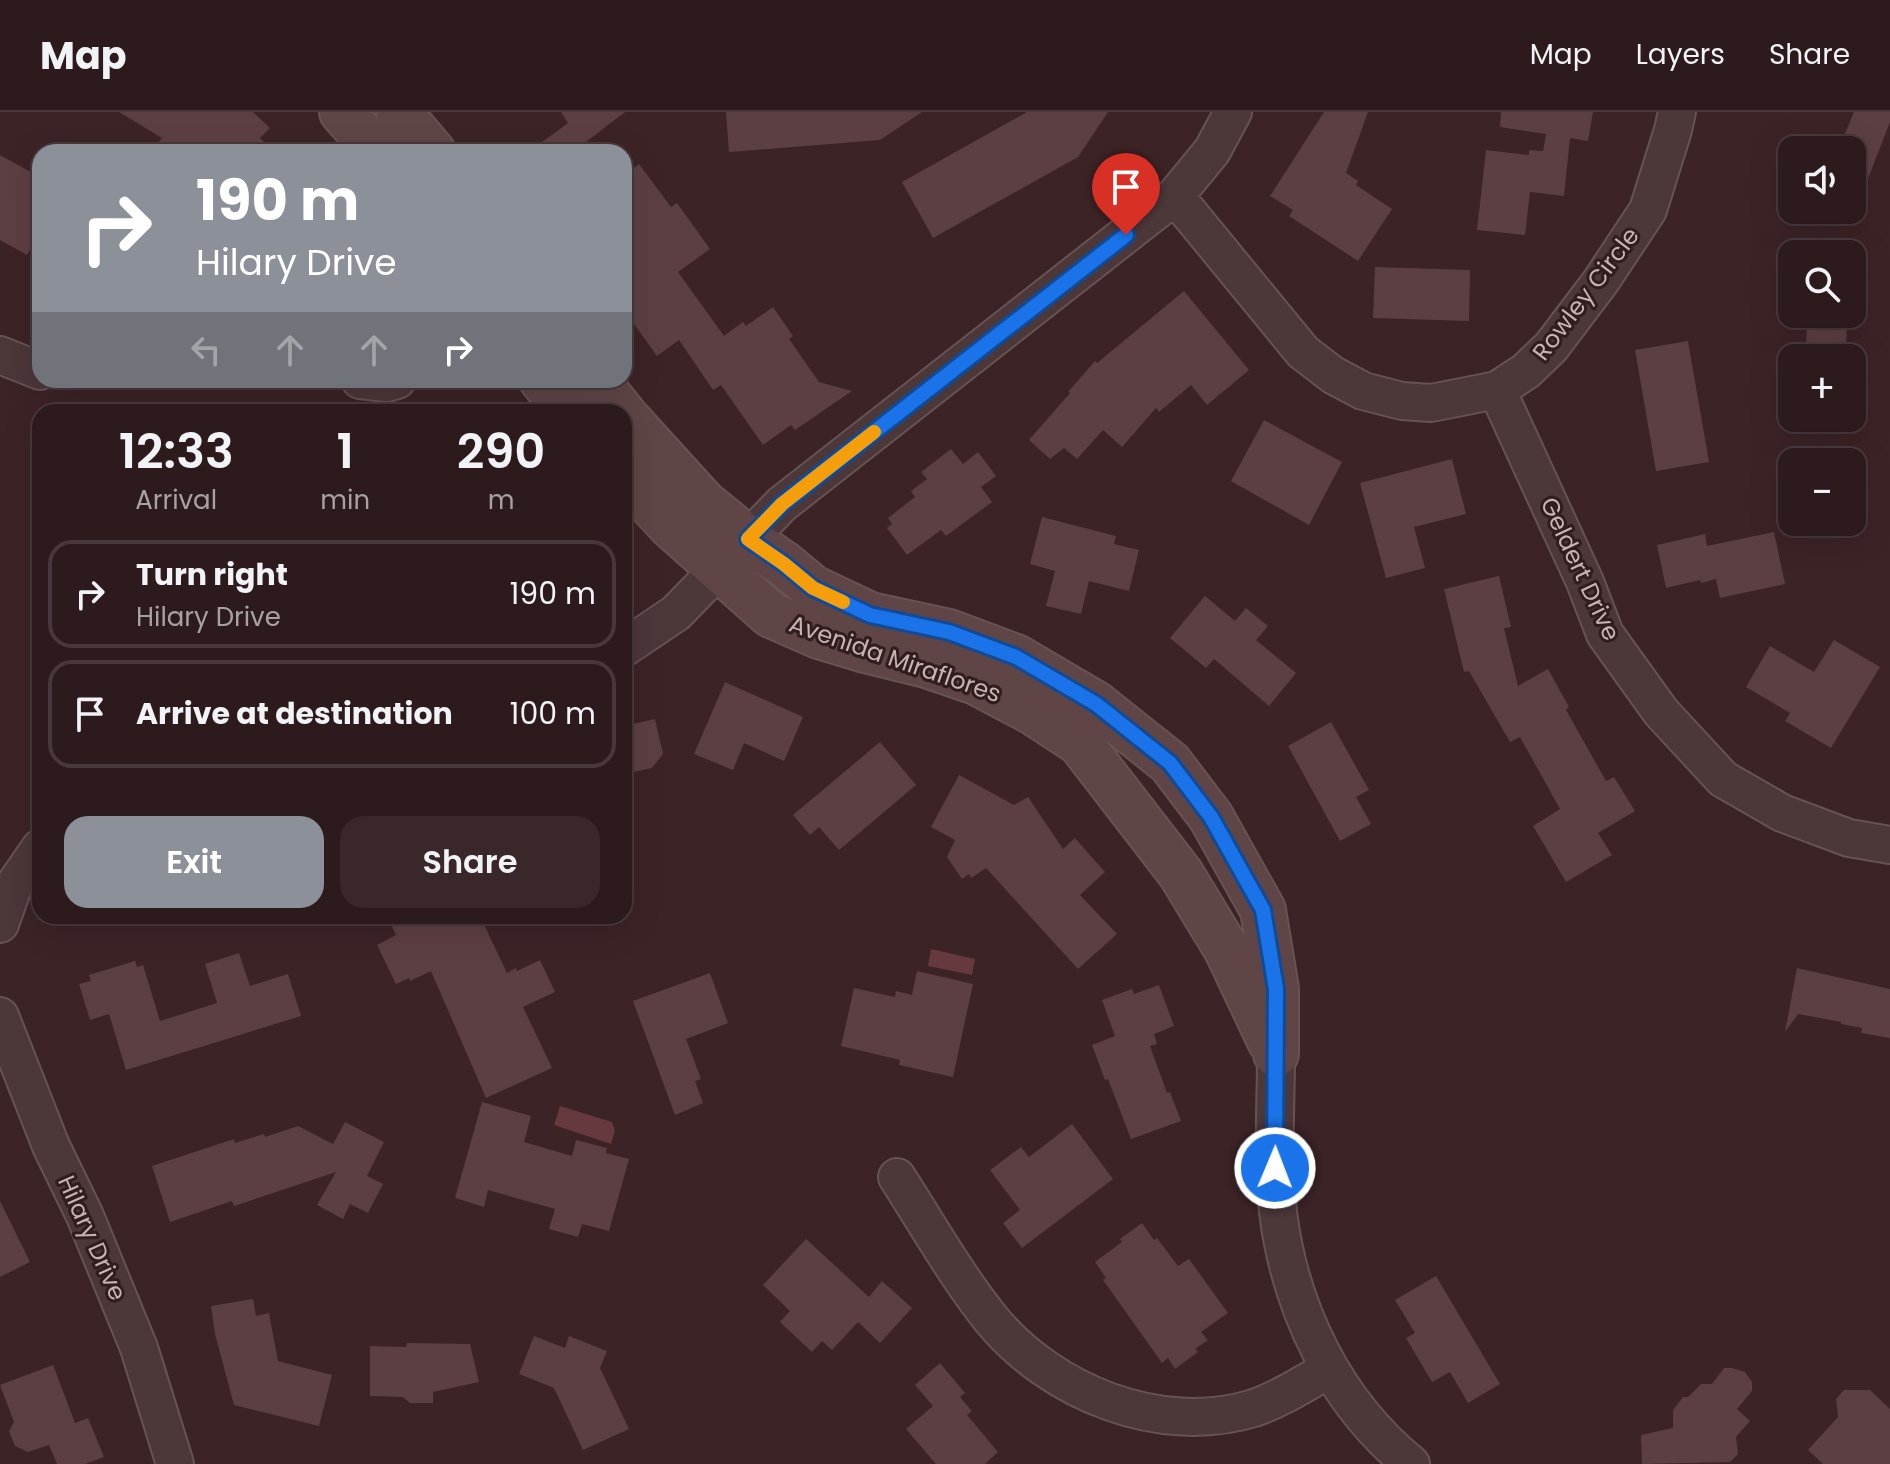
<!DOCTYPE html>
<meta charset="utf-8">
<style>
:root{--surface:#2d1a1c;--page:#392729;--text:#f1f3f6;--muted:#a7a1a3;--line:#48383b;--accent:#8c9099}
body{margin:0;font-family:Poppins,sans-serif;background:var(--page);color:var(--text);height:100vh;display:flex;flex-direction:column;font-size:30px;white-space:nowrap}
*{box-sizing:border-box;margin:0}
p{font-size:26px;color:var(--muted)}
.icon{flex:none;width:44px;height:44px;fill:none;stroke:currentColor;stroke-width:2;stroke-linecap:round;stroke-linejoin:round}
.map{position:relative;flex:1;overflow:hidden}
.drawer{position:absolute;left:32px;top:292px;width:600px;height:520px;display:flex;flex-direction:column;background:var(--surface);border-radius:24px;box-shadow:0 8px 32px #0002,0 0 0 2px var(--line)}
.drawer>*{flex:none}
.guide{position:absolute;left:32px;top:32px;width:600px;height:244px;border-radius:24px;box-shadow:0 8px 32px #0002,0 0 0 2px var(--line);background:#8c9099;color:#fff;overflow:hidden}
.fabs{position:absolute;left:1778px;top:24px;display:grid;gap:16px}
.fabs a{display:grid;place-items:center;width:88px;height:88px;border-radius:16px;background:var(--surface);box-shadow:0 8px 32px #0002,0 0 0 2px var(--line);font-size:40px}
.pin{position:absolute;display:grid;place-items:center;width:68px;height:68px;color:#fff;margin:-82px -34px;border-radius:50% 50% 50% 0;rotate:-45deg;box-shadow:0 0 8px #0007}
.pin .icon{rotate:45deg}
.me{position:absolute;width:88px;margin:-44px;rotate:1deg;stroke-linejoin:round;filter:drop-shadow(0 0 6px #0008)}
.turn{display:flex;align-items:center;gap:28px;height:168px;padding:0 32px;font-size:36px}
.turn .icon{width:104px;height:104px;stroke-width:2.5}
.turn b{display:block;font-size:56px;line-height:68px}
.lanes{display:flex;align-items:center;height:76px;padding:0 32px;background:#0003;justify-content:center;gap:40px;direction:ltr}
.lanes .off{opacity:.35}
.eta{display:flex;justify-content:space-evenly;align-items:center;height:136px;text-align:center}
.eta b{font-size:48px;font-weight:600;line-height:56px}
.cta{display:flex;gap:16px;margin-top:auto;padding:16px 32px}
.cta a{flex:1;height:92px;border-radius:24px;background:var(--accent);color:#fff;font-size:32px;font-weight:600;line-height:92px;text-align:center}
.cta a+a{background:var(--page);color:var(--text)}
ul{padding:0;list-style:none}
li{display:flex;align-items:center;gap:24px;height:108px;margin:0 16px 12px;padding:0 16px;border:4px solid var(--line);border-radius:24px}
li div{flex:1}
li b{display:block;font-size:30px}
li em{font-style:normal}
header{display:flex;align-items:center;gap:48px;box-sizing:border-box;height:112px;padding:0 40px;background:var(--surface);border-bottom:2px solid var(--line)}
header strong{font-size:38px}
nav{display:flex;gap:44px;margin-inline-start:auto;font-size:28px}
.map>svg:first-child{display:block}
</style>
<header>
<strong>Map</strong>
<nav><a>Map</a><a>Layers</a><a>Share</a></nav>
</header>
<div class="map">
<svg width="1890" height="1352" viewBox="0 0 1890 1352">
<rect width="100%" height="100%" fill="#3c2326"/>
<path fill="#65393d" d="M931,837L975,847L972,863L928,854Z
M560,994L612,1010L615,1019L611,1032L554,1013Z"/>
<path fill="#5c3f42" d="M119,0H253L270,16L260,26L275,40H150L162,26Z
M561,0H625L586,30L593,40H528L568,11Z
M726,0H922L880,28L729,40Z
M1027,0H1108L1078,45L933,126L902,70Z
M1324,0H1368L1346,61L1358,69L1356,73L1392,97L1358,149L1289,104L1293,98L1270,84Z
M1501,0H1593L1588,29L1570,26L1564,84L1530,80L1525,123L1477,118L1486,38L1529,43V38L1543,39L1546,22L1500,15Z
M1854,0H1890V10L1854,103L1852,102V38H1838Z
M0,43L40,65V119L27,143L0,128Z
M639,52L671,95L677,91L710,137L678,160L724,224L743,210L746,214L773,195L793,224L789,227L819,270L852,279L795,318L791,313L763,333L721,273L713,278L679,228L657,244L624,198V63Z
M1375,155L1470,158L1469,209L1373,206Z
M1184,179L1249,258L1207,293L1191,273L1159,300L1156,296L1122,335L1103,318L1077,347L1064,336L1050,347L1029,328L1070,281L1068,280L1095,249L1097,251Z
M1807,202H1847L1846,246H1806Z
M1688,229L1709,350L1656,359L1635,238Z
M1264,308L1342,350L1309,413L1231,369Z
M951,337L963,352L978,340L996,364L981,375L992,390L946,424L941,418L907,443L887,416L892,412L888,406L915,385L911,379L927,367L921,360Z
M1452,347L1466,402L1414,415L1425,456L1386,466L1360,371Z
M1042,405L1116,424L1114,432L1139,438L1129,479L1089,469L1081,502L1046,494L1055,459L1030,452Z
M1774,420L1785,472L1720,486L1716,467L1701,471L1700,468L1666,476L1657,433L1705,422L1707,434Z
M1499,464L1511,515L1504,516L1518,574L1548,557L1569,595L1566,598L1606,669L1614,665L1635,699L1598,721L1612,743L1566,770L1533,714L1560,697L1520,625L1510,630L1469,559L1464,560L1444,477Z
M1205,484L1235,509L1246,496L1268,514L1256,528L1296,561L1269,594L1214,547L1206,556L1170,526Z
M1834,528L1880,555L1831,636L1785,609L1790,601L1746,575L1770,534L1814,560Z
M725,570L803,605L784,649L744,631L733,658L694,642Z
M655,607L663,642L652,656L624,662V614Z
M1331,610L1369,678L1356,685L1371,712L1340,729L1288,634Z
M880,630L916,673L839,738L819,715L810,723L793,703Z
M959,663L1014,693L1028,685L1063,737L1075,726L1105,760L1080,783L1117,822L1078,857L986,756L971,766L969,762L962,767L947,745L955,728L931,715Z
M387,804H480L507,861L516,856L517,859L540,848L555,880L523,895L552,956L486,986L431,859L410,869L409,866L396,872L377,833L396,823Z
M239,841L250,874L288,862L301,904L126,958L109,902L90,908L79,872L91,869L89,863L135,849L137,855L143,853L160,909L217,891L205,852Z
M1797,856L1890,877V926L1861,921L1862,916L1841,912V910L1798,902L1785,920Z
M917,859L973,872L953,965L899,953L900,948L841,934L854,876L895,885L896,879L912,883Z
M710,861L728,911L686,927L701,967L695,969L703,991L675,1003L633,889Z
M1159,873L1174,914L1154,922L1157,932L1150,934L1167,981L1170,980L1181,1009L1131,1027L1108,967L1105,968L1092,933L1115,924L1102,888L1132,877L1134,882Z
M482,990L531,1004L524,1030L572,1044L576,1028L607,1036L606,1041L629,1047L609,1119L582,1112L578,1125L549,1117L555,1097L488,1078L484,1095L455,1086Z
M345,1010L384,1030L367,1064L383,1072L368,1101L350,1092L343,1107L317,1093L336,1060L234,1094L232,1089L170,1110L152,1054L234,1027L235,1031L264,1022L265,1025L298,1014L333,1032Z
M1072,1012L1113,1067L1022,1136L1003,1111L1020,1098L990,1058L1021,1035L1029,1045Z
M0,1089L30,1150L0,1165Z
M1142,1111L1154,1128L1157,1126L1178,1154L1189,1147L1228,1201L1201,1220L1208,1228L1195,1237L1198,1240L1175,1257L1168,1246L1162,1251L1103,1168L1106,1166L1095,1150L1122,1130L1120,1127Z
M806,1127L869,1185L882,1169L912,1196L880,1231L858,1210L832,1238L822,1229L812,1240L780,1210L790,1199L763,1173Z
M1436,1164L1500,1272L1468,1291L1450,1260L1432,1270L1406,1226L1415,1221L1395,1188Z
M253,1187L256,1204L269,1201L278,1249L332,1263L319,1314L234,1293L215,1222L211,1194Z
M534,1224L565,1236L569,1224L607,1239L600,1256L629,1317L583,1338L554,1276L519,1262Z
M407,1231L470,1232L479,1270L433,1280V1291H410L403,1285L370,1284V1234L406,1235Z
M940,1251L965,1281L960,1285L972,1299L967,1303L998,1340L985,1352H936L906,1317L933,1294L915,1273Z
M53,1253L75,1311L88,1306L104,1345L85,1352H57L49,1333L28,1340L15,1334L9,1319L14,1310L0,1273Z
M1724,1256H1732L1745,1260L1752,1270V1279L1737,1297L1750,1309L1736,1325L1738,1342L1730,1350L1642,1352L1641,1323L1673,1316V1298L1683,1285H1688L1701,1272H1712Z
M1844,1278H1870L1890,1297V1352H1823L1808,1338L1838,1305L1836,1287Z"/>
<g fill="none" stroke-linecap="round" stroke-linejoin="round">
<defs>
<path id="street" d="M1175,84L1303,240L1333,263L1363,279L1402,289L1431,291L1497,278L1526,259L1551,235L1601,169L1648,98L1673,18L1677,0
M0,243L40,259
M360,268L387,271L397,268
M1497,278L1585,470L1605,522L1661,600L1723,667L1782,701L1849,726L1890,733
M624,536L676,501L782,392L1175,84L1212,39L1233,0
M0,812L13,775L40,736
M0,904L51,1034L85,1104L139,1236L175,1352
M1276,942C1276,994 1272,1048 1278,1100C1290,1197 1335,1290 1411,1352
M897,1065C927,1112 956,1163 991,1207C1051,1280 1160,1325 1254,1296C1280,1287 1305,1271 1329,1257"/>
<path id="secondary" d="M342,0L377,40
M399,0L433,40
M542,268L568,300
M596,268L622,300
M624,303L703,390L748,427L784,452L813,476L870,503L949,520L1016,545L1096,592L1170,651L1211,705L1263,798L1276,877V942
M624,364L671,414L771,503L819,524L865,538L926,553L976,570L1031,599L1080,631L1181,762L1227,838L1270,929"/>
</defs>
<use href="#street" stroke="#675254" stroke-width="40"/>
<use href="#secondary" stroke="#675254" stroke-width="48"/>
<use href="#street" stroke="#4c3739" stroke-width="36"/>
<use href="#secondary" stroke="#5f4546" stroke-width="44"/>
</g>
<g fill="none" stroke-linecap="round" stroke-linejoin="round">
<defs>
<path id="route" d="M1126,123L782,392L748,427L784,452L813,476L870,503L949,520L1016,545L1096,592L1170,651L1211,705L1263,798L1276,877L1275,1056"/>
</defs>
<use href="#route" stroke="#114b97" stroke-width="20"/>
<use href="#route" stroke="#1a73e8" stroke-width="14"/>
<path stroke="#f59e0b" stroke-width="14" d="M843,490L813,476L784,452L748,427L782,392L874,320"/>
</g>
<g text-anchor="middle" stroke-width="6" stroke-linejoin="round" paint-order="stroke">
<g font-size="24" fill="#c7b3b4" stroke="#311c1e">
<text transform="translate(1586 182) rotate(-53)" y="8">Rowley Circle</text>
<text transform="translate(1580 457) rotate(65)" y="8">Geldert Drive</text>
<text transform="translate(895 547) rotate(19)" y="8">Avenida Miraflores</text>
<text transform="translate(92 1126) rotate(66)" y="8">Hilary Drive</text>
</g>
</g>
</svg>
<div class="fabs">
<a><svg class="icon" aria-label="sound" viewBox="0 0 24 24"><path d="M4 9h4l5-4v14l-5-4H4zM17 9q2 3 0 6"/></svg></a>
<a><svg class="icon" aria-label="search" viewBox="0 0 24 24"><circle cx="10" cy="10" r="6"/><path d="M15 15l6 6"/></svg></a>
<a>+</a>
<a>−</a>
</div>
<div class="pin" style="left:1126px;top:123px;background:#d93025"><svg class="icon" aria-label="arrive" viewBox="0 0 24 24"><path d="M6 21V4h12l-3 4 3 4H6"/></svg></div>
<svg class="me" style="left:1275px;top:1056px" viewBox="-20 -20 40 40"><circle r="17" fill="#1a73e8" stroke="#fff" stroke-width="3"/><path d="M0-11L8 9 0 5-8 9z" fill="#fff"/></svg>
<div class="guide">
<div class="turn"><svg class="icon" aria-label="right" viewBox="0 0 24 24"><path d="M7 20v-9h11M14 6l5 5-5 5"/></svg><div><b>190 m</b>Hilary Drive</div></div>
<div class="lanes"><svg class="icon off" aria-label="left" viewBox="0 0 24 24"><path d="M17 20v-9H6M10 6l-5 5 5 5"/></svg><svg class="icon off" aria-label="ahead" viewBox="0 0 24 24"><path d="M12 20V5M6 11l6-6 6 6"/></svg><svg class="icon off" aria-label="ahead" viewBox="0 0 24 24"><path d="M12 20V5M6 11l6-6 6 6"/></svg><svg class="icon" aria-label="right" viewBox="0 0 24 24"><path d="M7 20v-9h11M14 6l5 5-5 5"/></svg></div>
</div>
<section class="drawer">
<div class="eta">
<div><b>12:33</b><p>Arrival</p></div>
<div><b>1</b><p>min</p></div>
<div><b>290</b><p>m</p></div>
</div>
<ul>
<li><svg class="icon" aria-label="right" viewBox="0 0 24 24"><path d="M7 20v-9h11M14 6l5 5-5 5"/></svg><div><b>Turn right</b><p>Hilary Drive</p></div><em>190 m</em></li>
<li><svg class="icon" aria-label="arrive" viewBox="0 0 24 24"><path d="M6 21V4h12l-3 4 3 4H6"/></svg><div><b>Arrive at destination</b></div><em>100 m</em></li>
</ul>
<div class="cta"><a>Exit</a><a>Share</a></div>
</section>
</div>
